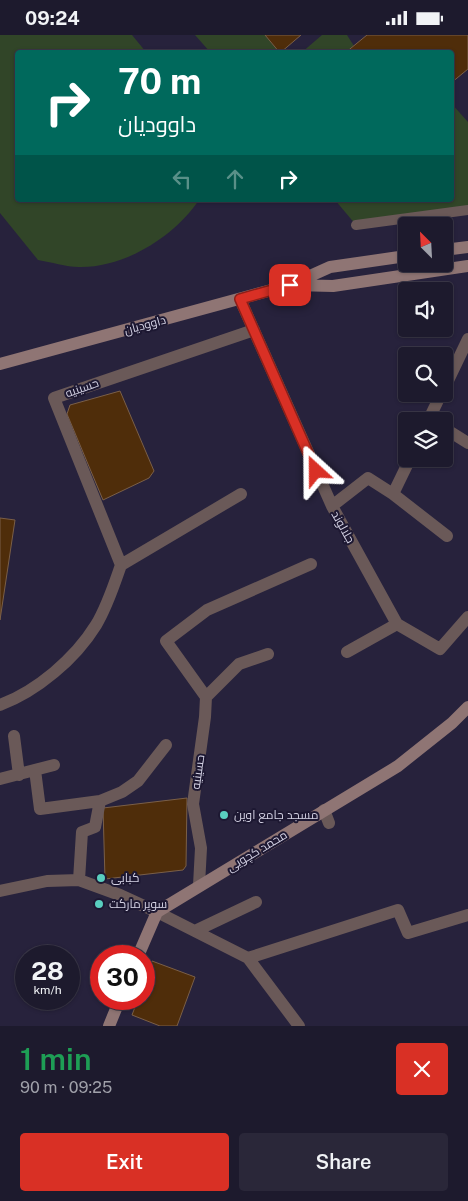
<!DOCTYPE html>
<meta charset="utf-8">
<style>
:root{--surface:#1d1a2d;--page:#2a2739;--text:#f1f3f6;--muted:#a0a1aa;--line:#3b3849;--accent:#d93025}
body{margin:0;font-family:"Public Sans",Cairo,sans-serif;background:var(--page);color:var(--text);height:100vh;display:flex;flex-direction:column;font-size:19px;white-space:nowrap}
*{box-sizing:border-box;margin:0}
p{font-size:16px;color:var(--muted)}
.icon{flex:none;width:28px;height:28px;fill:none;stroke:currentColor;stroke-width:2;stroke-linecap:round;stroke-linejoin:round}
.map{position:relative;height:991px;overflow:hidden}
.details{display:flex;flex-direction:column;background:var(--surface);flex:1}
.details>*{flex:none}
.banner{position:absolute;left:15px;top:15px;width:439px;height:152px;border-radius:5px;box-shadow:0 1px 4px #0004,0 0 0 1px var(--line);background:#00695c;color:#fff;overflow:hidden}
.needle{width:32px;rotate:336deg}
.controls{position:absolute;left:398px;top:182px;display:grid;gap:10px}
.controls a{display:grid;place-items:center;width:55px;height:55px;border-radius:5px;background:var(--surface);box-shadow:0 1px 4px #0004,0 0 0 1px var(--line);font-size:25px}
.speed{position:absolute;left:15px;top:910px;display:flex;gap:10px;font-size:25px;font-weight:700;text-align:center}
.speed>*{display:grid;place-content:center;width:65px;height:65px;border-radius:50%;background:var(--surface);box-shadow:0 1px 4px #0004,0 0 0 1px var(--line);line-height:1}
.speed small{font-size:12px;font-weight:400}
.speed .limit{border:8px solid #d22;background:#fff;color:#111}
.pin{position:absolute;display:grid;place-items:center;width:42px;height:42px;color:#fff;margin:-21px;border-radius:10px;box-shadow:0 2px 8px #0006}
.me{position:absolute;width:55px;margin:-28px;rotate:336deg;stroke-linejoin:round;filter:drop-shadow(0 0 4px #0008)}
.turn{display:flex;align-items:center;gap:18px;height:105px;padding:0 20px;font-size:22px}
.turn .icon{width:65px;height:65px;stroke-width:2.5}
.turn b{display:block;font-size:35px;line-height:42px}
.lanes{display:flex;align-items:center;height:48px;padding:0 20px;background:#0003;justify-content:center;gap:25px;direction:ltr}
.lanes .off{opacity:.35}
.round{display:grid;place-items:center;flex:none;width:52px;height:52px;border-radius:5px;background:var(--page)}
.overview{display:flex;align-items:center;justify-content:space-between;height:85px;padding:0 20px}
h1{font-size:30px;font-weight:600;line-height:38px;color:#1e9e55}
.primary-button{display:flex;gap:10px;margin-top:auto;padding:10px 20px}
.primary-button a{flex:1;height:58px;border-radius:5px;background:var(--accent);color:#fff;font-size:20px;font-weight:600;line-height:58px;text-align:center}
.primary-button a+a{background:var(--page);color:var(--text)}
.status{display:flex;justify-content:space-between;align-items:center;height:35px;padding:0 25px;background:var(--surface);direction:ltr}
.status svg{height:14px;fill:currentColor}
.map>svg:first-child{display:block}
</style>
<div class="status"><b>09:24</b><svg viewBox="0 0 49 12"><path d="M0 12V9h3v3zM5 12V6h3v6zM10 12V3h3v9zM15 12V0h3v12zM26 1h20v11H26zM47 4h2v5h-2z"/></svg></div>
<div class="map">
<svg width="468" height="991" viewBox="0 0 468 991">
<rect width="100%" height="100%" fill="#27223c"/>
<path fill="#314528" d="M0,0H132L146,17L18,18V165H199C174,202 124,233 79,232C66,232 51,227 38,225L0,178Z
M195,0H265L279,17H210Z
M322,0H347L354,11L345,17L301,18Z
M451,68L468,87V175L356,190L335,165H451Z"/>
<path fill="#4f2d0a" stroke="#7a5f48" d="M265,0H301L280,18Z
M367,0H468V34L451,48V18H345Z
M120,356L154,436L149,443L103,465L67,379L70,370Z
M0,483L15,485L0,585Z
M187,763L186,831L183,835L105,844L103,773Z
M152,926L195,942L177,991H160L132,980L138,964H144V949Z"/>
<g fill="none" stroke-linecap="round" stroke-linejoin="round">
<path stroke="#6a5958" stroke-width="10" d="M356,190L468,175"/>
<path stroke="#6a5958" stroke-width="12" d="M240,264L332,471L397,589L440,614L468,582
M444,354L468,304
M428,386L441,359
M444,393L468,408
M393,459L410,424
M332,471L368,443L393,459L447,501
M121,530L54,363L254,295
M121,530L241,459
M347,617L397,589
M206,662L239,629L268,619
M0,670C37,656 75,624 96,590C107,572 114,550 121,530
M14,701L19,740
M35,735L40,774L100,766L122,757L138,746L166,710
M0,744L54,730
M324,775L329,788
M79,845L82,797L95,792L100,766
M199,850L201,813L193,769L205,682L206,662L166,606L207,575L311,529
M0,856L47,846L79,845L120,860L157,877L248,923L299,991
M195,896L256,867
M248,923L398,875L408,898L468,880"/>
<path stroke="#8f7574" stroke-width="12" d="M444,215L468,212
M293,250L333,251L468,231
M0,329L290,250L330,232L406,221
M138,921L157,877L398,731L452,688L468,672
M109,991L120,964"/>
</g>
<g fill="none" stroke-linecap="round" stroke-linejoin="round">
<defs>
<path id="route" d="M290,250L240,264L316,436"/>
</defs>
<use href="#route" stroke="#8d1f18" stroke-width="12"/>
<use href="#route" stroke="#d93025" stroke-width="9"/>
</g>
<g fill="#59cebf" stroke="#1d1832" stroke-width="2">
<circle cx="224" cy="780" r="5"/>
<circle cx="101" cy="843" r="5"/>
<circle cx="99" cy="869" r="5"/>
</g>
<g text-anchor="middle" stroke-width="4" stroke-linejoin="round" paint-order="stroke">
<g font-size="12" fill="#d4d2e4" stroke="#1d1832">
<text transform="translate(145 290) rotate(-15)" y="4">داوودیان</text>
<text transform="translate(82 353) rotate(-19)" y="4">حسینیه</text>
<text transform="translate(343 492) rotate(61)" y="4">جلالوند</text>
<text transform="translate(198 737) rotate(-82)" y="4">حسینیه</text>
<text transform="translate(257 816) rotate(-31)" y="4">محمد کچویی</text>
</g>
<g font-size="12" fill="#d4d2e4" stroke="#1d1832" text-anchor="start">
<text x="234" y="784">مسجد جامع اوین</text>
<text x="111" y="847">کبابی</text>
<text x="109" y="873">سوپر مارکت</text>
</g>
</g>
</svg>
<div class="controls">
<a><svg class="needle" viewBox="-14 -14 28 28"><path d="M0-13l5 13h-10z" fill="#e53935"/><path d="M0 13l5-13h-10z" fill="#a0a1aa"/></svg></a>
<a><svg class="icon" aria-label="sound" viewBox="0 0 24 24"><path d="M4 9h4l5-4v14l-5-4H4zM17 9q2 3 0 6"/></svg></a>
<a><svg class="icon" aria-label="search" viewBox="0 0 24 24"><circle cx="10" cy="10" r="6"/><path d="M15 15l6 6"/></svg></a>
<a><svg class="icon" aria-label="layers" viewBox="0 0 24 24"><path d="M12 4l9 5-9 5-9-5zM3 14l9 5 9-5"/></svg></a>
</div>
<div class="speed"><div>28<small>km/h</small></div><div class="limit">30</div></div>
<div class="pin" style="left:290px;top:250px;background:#d93025"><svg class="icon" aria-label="arrive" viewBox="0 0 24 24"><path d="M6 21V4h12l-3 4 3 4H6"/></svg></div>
<svg class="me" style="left:316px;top:436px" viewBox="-20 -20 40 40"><path d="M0-17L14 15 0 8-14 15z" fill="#d93025" stroke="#fff" stroke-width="4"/></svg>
<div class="banner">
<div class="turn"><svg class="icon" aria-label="right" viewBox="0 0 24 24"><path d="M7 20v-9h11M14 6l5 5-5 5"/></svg><div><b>70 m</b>داوودیان</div></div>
<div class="lanes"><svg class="icon off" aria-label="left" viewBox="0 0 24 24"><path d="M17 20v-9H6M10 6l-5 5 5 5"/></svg><svg class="icon off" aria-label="ahead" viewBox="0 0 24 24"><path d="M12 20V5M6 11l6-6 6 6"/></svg><svg class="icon" aria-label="right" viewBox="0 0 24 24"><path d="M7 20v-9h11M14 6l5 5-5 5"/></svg></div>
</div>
</div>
<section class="details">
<div class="overview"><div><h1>1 min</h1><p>90 m · 09:25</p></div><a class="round" style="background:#d93025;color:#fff"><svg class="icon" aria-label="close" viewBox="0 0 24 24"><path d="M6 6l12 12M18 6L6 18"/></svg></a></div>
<div class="primary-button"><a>Exit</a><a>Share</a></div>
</section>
